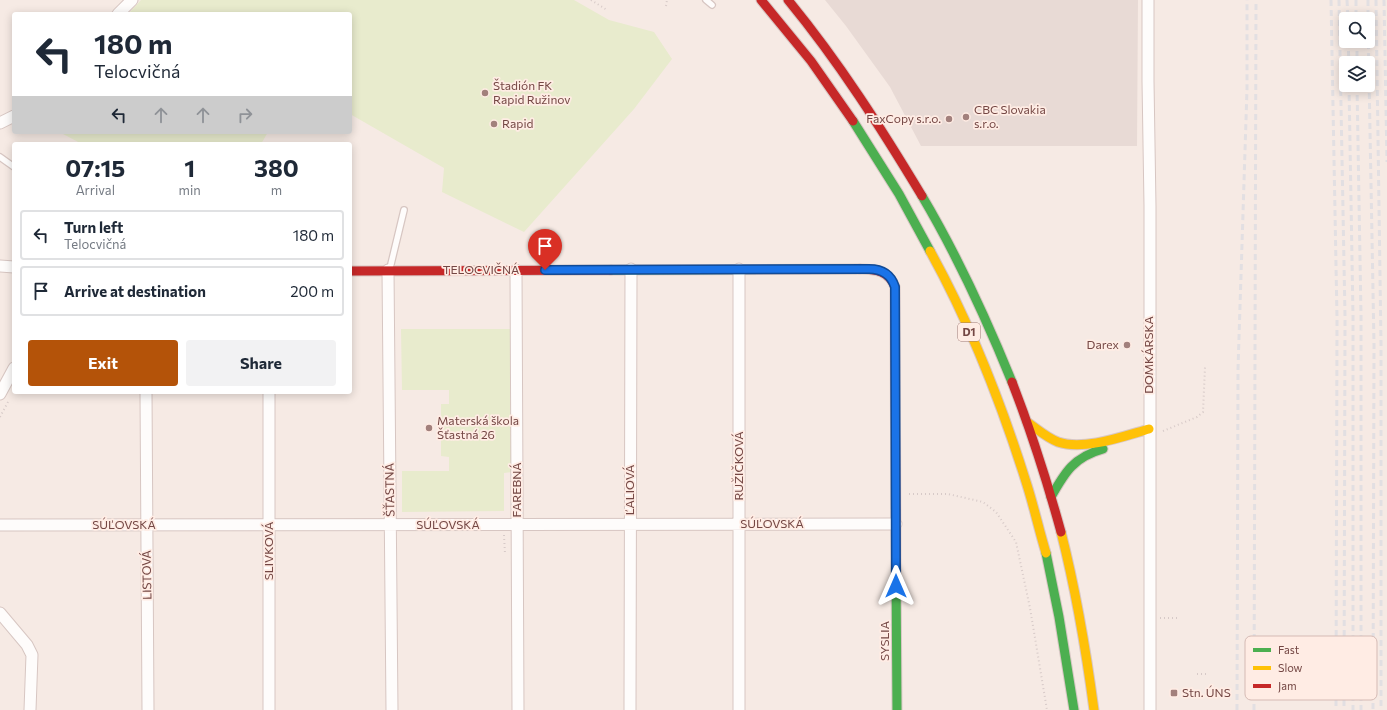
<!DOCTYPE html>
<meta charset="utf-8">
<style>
:root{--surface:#fff;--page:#f2f2f3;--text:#1f2937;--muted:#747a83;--line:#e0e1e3;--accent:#b45309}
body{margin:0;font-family:Commissioner,sans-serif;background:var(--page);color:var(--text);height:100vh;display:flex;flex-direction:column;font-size:15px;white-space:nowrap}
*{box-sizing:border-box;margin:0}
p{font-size:13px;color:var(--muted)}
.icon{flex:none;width:22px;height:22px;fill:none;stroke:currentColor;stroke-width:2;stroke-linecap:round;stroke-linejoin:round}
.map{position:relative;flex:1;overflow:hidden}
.drawer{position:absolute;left:12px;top:142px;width:340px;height:252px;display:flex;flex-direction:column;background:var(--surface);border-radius:4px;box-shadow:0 2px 10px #0003}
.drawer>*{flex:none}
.top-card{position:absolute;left:12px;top:12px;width:340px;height:122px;border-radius:4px;box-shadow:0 2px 10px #0003;background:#fff;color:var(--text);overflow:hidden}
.controls{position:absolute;left:1339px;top:12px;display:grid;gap:8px}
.controls a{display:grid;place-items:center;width:36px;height:36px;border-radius:4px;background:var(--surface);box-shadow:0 2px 10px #0003;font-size:20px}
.pin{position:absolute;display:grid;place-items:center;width:34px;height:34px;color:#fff;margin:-41px -17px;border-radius:50% 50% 50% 0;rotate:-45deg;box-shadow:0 0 4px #0007}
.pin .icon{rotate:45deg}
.me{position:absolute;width:44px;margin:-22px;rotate:0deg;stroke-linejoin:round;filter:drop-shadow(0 0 3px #0008)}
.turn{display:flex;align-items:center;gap:14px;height:84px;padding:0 16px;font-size:18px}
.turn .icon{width:52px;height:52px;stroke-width:2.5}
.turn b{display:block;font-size:28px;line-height:34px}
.lanes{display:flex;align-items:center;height:38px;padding:0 16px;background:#0003;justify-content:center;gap:20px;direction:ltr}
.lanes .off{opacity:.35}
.eta{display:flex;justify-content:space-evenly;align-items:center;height:68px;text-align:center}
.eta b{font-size:24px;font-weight:700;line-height:28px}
.cta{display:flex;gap:8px;margin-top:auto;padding:8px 16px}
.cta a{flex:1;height:46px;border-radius:4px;background:var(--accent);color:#fff;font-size:16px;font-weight:700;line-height:46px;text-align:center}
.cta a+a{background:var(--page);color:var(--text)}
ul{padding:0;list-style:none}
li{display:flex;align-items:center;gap:12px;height:50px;margin:0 8px 6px;padding:0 8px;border:2px solid var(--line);border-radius:4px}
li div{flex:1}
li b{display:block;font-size:15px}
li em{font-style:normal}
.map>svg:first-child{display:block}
</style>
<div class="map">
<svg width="1387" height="710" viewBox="0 0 1387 710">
<rect width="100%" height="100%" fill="#f6eae4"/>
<path fill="#e8dad5" d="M825,0H1138L1137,146H921L890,87L846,26Z"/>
<path fill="#e8ebcd" d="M141,0H574L609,20L654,32L672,59L634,109L524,232L442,192L444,168L350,114V14H128Z
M64,132H268L261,144H82L63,134Z
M401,329H512V472L504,473V511L402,512V471H449V457L441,456V404H449V390H402Z"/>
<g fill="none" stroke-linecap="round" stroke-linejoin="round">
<defs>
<path id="lane" d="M706,0L712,5
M0,157L14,167
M389,269L391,264L404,210"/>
<path id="street" d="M1148,0V81L1150,206V710
M118,14L132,0
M0,123L14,116
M0,266L14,267
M739,269V710
M388,270L392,710
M516,270L518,710
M146,392L148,710
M0,394L14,368
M0,525L896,524
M0,613L27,645L32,655L30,710
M269,710V392
M630,710L631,269"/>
<path id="fast" d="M853,121L899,194L930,251
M922,196C957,255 986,318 1012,382
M611,270L860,269
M1051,497C1065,472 1074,457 1103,449
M1046,553L1059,617L1074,710
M896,571L897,710"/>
<path id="slow" d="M930,251C971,325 1002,405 1027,485C1034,507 1039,530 1046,553
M1027,422C1037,429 1047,438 1058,442C1084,451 1124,436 1149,429
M1061,532C1076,591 1086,650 1094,710"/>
<path id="jam" d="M761,0L811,61L853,121
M788,0C839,62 881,128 922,196
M860,269C876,269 889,271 895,287L896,571
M350,271L611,270
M1012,382C1031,431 1047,481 1061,532"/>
</defs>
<use href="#lane" stroke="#d7c6c2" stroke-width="8"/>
<use href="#street" stroke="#d7c6c2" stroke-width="13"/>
<use href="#fast" stroke="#d8c7c4" stroke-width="11"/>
<use href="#slow" stroke="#d8c7c4" stroke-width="11"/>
<use href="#jam" stroke="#d8c7c4" stroke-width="11"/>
<path stroke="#d7cac8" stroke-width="2" stroke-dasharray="1 3" stroke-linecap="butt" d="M591,0L607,10
M666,6L667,0
M0,417L8,402
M1163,431L1197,417L1203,412L1205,367
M909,494H948L983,502L996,512L1016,542L1030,608L1047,710
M504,535L505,554
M1160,618H1179
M1197,674H1208"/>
<use href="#lane" stroke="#fefcfb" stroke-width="5.5"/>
<use href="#street" stroke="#fefcfb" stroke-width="11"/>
<use href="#fast" stroke="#4caf50" stroke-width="9"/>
<use href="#slow" stroke="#ffc107" stroke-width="9"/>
<use href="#jam" stroke="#c62828" stroke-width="9"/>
<path stroke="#e2dfe2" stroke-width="3" stroke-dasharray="6 4" stroke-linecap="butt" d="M1331,0L1337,318L1336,710
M1339,0L1345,316L1344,710
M1347,0L1348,19
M1356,0V19
M1368,0V19
M1376,0L1381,344V710
M1384,0L1387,162
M1368,23L1374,345L1373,710
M1348,41L1349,63
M1357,41V63
M1349,85L1353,316V710
M1357,85L1361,315V710
M1237,710L1238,369L1247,89V0
M1254,710L1256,0"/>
</g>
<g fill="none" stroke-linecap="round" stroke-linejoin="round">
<defs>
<path id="route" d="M545,270L869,269C882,269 891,274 895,287L896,586"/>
</defs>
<use href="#route" stroke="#114b97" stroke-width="10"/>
<use href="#route" stroke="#1a73e8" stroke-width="7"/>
</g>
<g fill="#a2807c" stroke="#ffece4" stroke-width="1.5">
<circle cx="485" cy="93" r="4"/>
<circle cx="966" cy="117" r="4"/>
<circle cx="949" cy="119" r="4"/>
<circle cx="494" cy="124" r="4"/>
<circle cx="1127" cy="345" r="4"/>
<circle cx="429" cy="428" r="4"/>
<rect x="1170" y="689" width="8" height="8" rx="2"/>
</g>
<g text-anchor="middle" stroke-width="3.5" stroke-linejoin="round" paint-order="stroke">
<rect fill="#ffece4" stroke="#9e7874" stroke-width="1" x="958" y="323" width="22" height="18" rx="3"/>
<g font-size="11" font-weight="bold" fill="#744744">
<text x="969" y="336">D1</text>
</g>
<g font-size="12" fill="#744744" stroke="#ffece4" text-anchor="start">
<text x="493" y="90">Štadión FK<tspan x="493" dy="14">Rapid Ružinov</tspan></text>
<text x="974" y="114">CBC Slovakia<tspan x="974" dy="14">s.r.o.</tspan></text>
<text x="941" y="123" text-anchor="end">FaxCopy s.r.o.</text>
<text x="502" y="128">Rapid</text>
<text x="1119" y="349" text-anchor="end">Darex</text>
<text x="437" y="425">Materská škola<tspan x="437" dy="14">Šťastná 26</tspan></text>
<text x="1182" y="697">Stn. ÚNS</text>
</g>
<g font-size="12" fill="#744744" stroke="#ffece4">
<text x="481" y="274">TELOCVIČNÁ</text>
<text transform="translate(1149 355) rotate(-90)" y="4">DOMKÁRSKA</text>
<text transform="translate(739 466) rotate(-90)" y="4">RUŽIČKOVÁ</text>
<text transform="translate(390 490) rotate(-91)" y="4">ŠŤASTNÁ</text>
<text transform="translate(517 490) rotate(-90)" y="4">FAREBNÁ</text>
<text transform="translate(630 490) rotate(-90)" y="4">ĽALIOVÁ</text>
<text x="772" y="528">SÚĽOVSKÁ</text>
<text x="124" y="529">SÚĽOVSKÁ</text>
<text x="448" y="529">SÚĽOVSKÁ</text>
<text transform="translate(269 551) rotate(-90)" y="4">SLIVKOVÁ</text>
<text transform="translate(147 575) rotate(-91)" y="4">LISTOVÁ</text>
<text transform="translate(885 641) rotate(-90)" y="4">SYSLIA</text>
</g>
</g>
<rect x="1245" y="636" width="132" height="64" rx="6" fill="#ffece4" stroke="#d5bab4" stroke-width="1"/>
<rect x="1253" y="648" width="18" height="4" fill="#4caf50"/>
<rect x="1253" y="666" width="18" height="4" fill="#ffc107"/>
<rect x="1253" y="684" width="18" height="4" fill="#c62828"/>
<g font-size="11" fill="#744744">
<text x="1278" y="654">Fast</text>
<text x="1278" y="672">Slow</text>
<text x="1278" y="690">Jam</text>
</g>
</svg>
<div class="controls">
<a><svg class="icon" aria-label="search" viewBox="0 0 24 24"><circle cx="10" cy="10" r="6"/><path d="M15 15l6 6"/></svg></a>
<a><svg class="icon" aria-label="layers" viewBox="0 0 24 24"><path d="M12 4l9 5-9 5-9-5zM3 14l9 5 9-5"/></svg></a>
</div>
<div class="pin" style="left:545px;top:270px;background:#d93025"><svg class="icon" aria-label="arrive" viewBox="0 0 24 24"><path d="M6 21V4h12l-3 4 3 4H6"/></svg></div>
<svg class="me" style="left:896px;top:586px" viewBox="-20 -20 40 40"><path d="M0-17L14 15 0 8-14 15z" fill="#1a73e8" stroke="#fff" stroke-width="4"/></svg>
<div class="top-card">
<div class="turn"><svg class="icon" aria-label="left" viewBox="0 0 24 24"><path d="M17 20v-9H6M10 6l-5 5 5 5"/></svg><div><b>180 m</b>Telocvičná</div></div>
<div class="lanes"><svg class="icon" aria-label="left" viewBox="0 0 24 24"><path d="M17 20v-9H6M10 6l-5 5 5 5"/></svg><svg class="icon off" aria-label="ahead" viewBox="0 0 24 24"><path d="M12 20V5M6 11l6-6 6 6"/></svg><svg class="icon off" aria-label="ahead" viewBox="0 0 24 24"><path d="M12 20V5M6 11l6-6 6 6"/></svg><svg class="icon off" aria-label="right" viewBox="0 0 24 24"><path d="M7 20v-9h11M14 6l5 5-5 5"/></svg></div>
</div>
<section class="drawer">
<div class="eta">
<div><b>07:15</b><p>Arrival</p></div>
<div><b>1</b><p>min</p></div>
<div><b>380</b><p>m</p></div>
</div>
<ul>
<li><svg class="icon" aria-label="left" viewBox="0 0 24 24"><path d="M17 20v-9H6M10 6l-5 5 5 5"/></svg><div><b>Turn left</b><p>Telocvičná</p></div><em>180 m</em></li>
<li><svg class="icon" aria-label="arrive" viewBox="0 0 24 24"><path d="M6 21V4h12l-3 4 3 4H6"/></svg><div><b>Arrive at destination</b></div><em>200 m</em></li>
</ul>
<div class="cta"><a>Exit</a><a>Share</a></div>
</section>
</div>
